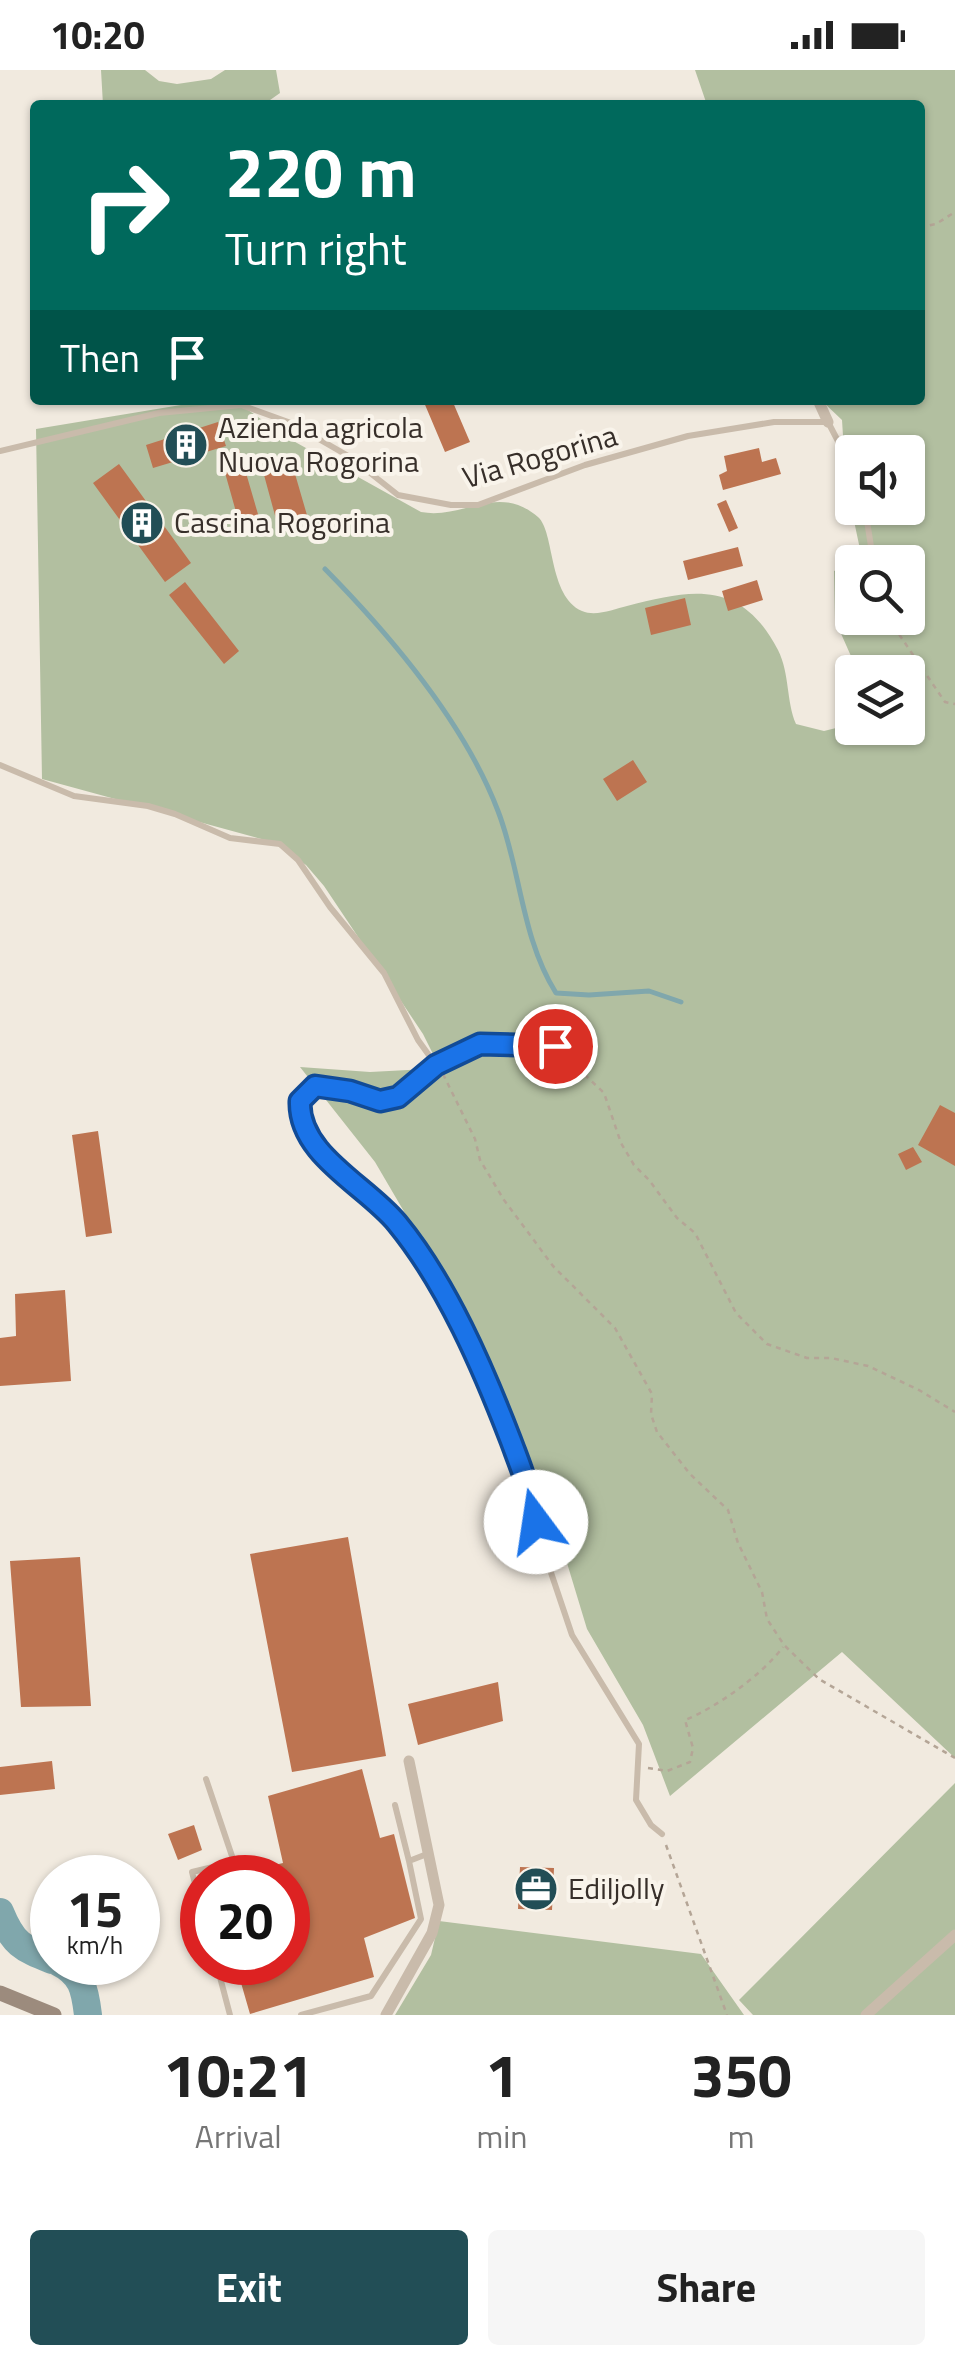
<!DOCTYPE html>
<style>
:root{--surface:#fff;--page:#f6f6f6;--text:#222;--muted:#767676;--accent:#224e56}
body{margin:0;font-family:"Titillium Web",sans-serif;background:var(--page);color:var(--text);height:100vh;display:flex;flex-direction:column;font-size:38px;white-space:nowrap}
*{box-sizing:border-box;margin:0}
p{font-size:32px;color:var(--muted)}
.icon{flex:none;width:55px;height:55px;fill:none;stroke:currentColor;stroke-width:2;stroke-linecap:round;stroke-linejoin:round}
.map{position:relative;height:1945px;overflow:hidden}
.sheet{display:flex;flex-direction:column;background:var(--surface);flex:1}
.sheet>*{flex:none}
.top-card{position:absolute;left:30px;top:30px;width:895px;height:305px;border-radius:10px;box-shadow:0 2px 8px #0004;background:#00695c;color:#fff;overflow:hidden}
.tools{position:absolute;left:835px;top:365px;display:grid;gap:20px}
.tools a{display:grid;place-items:center;width:90px;height:90px;border-radius:10px;background:var(--surface);box-shadow:0 2px 8px #0004;font-size:50px}
.speed{position:absolute;left:30px;top:1785px;display:flex;gap:20px;font-size:50px;font-weight:700;text-align:center}
.speed>*{display:grid;place-content:center;width:130px;height:130px;border-radius:50%;background:var(--surface);box-shadow:0 2px 8px #0004;line-height:1}
.speed small{font-size:25px;font-weight:400}
.speed .limit{border:15px solid #d22;background:#fff;color:#111}
.pin{position:absolute;display:grid;place-items:center;width:85px;height:85px;color:#fff;margin:-42px;border:5px solid #fff;border-radius:50%;box-shadow:0 2px 10px #0007}
.me{position:absolute;width:110px;margin:-55px;rotate:346deg;stroke-linejoin:round;filter:drop-shadow(0 0 8px #0008)}
.turn{display:flex;align-items:center;gap:35px;height:210px;padding:0 30px;font-size:45px}
.turn .icon{width:130px;height:130px;stroke-width:2.5}
.turn b{display:block;font-size:70px;line-height:85px}
.then{display:flex;align-items:center;height:95px;padding:0 30px;background:#0003;gap:20px;font-size:38px}
.eta{display:flex;justify-content:space-evenly;align-items:center;height:170px;text-align:center}
.eta b{font-size:60px;font-weight:700;line-height:70px}
.primary-button{display:flex;gap:20px;margin-top:auto;padding:20px 30px}
.primary-button a{flex:1;height:115px;border-radius:10px;background:var(--accent);color:#fff;font-size:40px;font-weight:700;line-height:115px;text-align:center}
.primary-button a+a{background:var(--page);color:var(--text)}
.status{display:flex;justify-content:space-between;align-items:center;height:70px;padding:0 50px;background:var(--surface);direction:ltr}
.status svg{height:28px;fill:currentColor}
.map>svg:first-child{display:block}
</style>
<div class="status"><b>10:20</b><svg viewBox="0 0 49 12"><path d="M0 12V9h3v3zM5 12V6h3v6zM10 12V3h3v9zM15 12V0h3v12zM26 1h20v11H26zM47 4h2v5h-2z"/></svg></div>
<div class="map">
<svg width="955" height="1945" viewBox="0 0 955 1945">
<rect width="100%" height="100%" fill="#f1eadf"/>
<path fill="#b2bfa0" fill-rule="evenodd" d="M101,0H145L159,11L177,14L211,9L225,0H276L280,23L263,35H103Z
M695,0H955V1688L842,1582L670,1726L643,1655L587,1559L547,1427L478,1268L375,1092L300,997L370,1002L427,999L436,990L423,964L324,816L306,795L272,772L42,709L36,359L211,330L241,335L288,368L421,442C464,450 497,412 538,447C555,462 548,526 582,541C596,547 614,539 627,536C692,519 741,509 778,580C790,604 786,631 796,654L824,661L852,654V658H908V602H858L835,550L834,501L860,489L861,484L846,413L842,350L821,330H920V35H707ZM852,382H908V438H852ZM852,492H908V548H852Z
M955,1713V1945H753L739,1930Z
M439,1851L701,1884L744,1945H395L431,1885Z"/>
<g fill="none" stroke-linecap="round" stroke-linejoin="round">
<path stroke="#80a7ac" stroke-width="5" d="M325,499C390,565 465,654 498,741C521,800 521,867 556,923L589,925L649,921L681,932"/>
<path stroke="#80a7ac" stroke-width="28" d="M0,1842C13,1874 22,1878 52,1890
M58,1892C82,1904 85,1919 88,1945"/>
</g>
<path fill="#bd7451" d="M423,330H452L470,372L445,382Z
M218,352L226,376L153,398L146,375Z
M759,378L762,392L776,388L781,404L723,420L719,405L727,401L724,386Z
M239,379L260,451L240,456L220,385Z
M119,394L191,493L165,512L93,413Z
M293,397L309,452L279,460L264,405Z
M726,430L738,458L729,462L717,434Z
M738,477L743,496L688,510L683,491Z
M757,510L763,530L728,541L722,521Z
M185,512L239,581L224,594L169,525Z
M685,528L691,555L651,565L645,538Z
M633,690L647,712L617,731L603,709Z
M940,1035L955,1043V1096L918,1075Z
M98,1061L112,1163L86,1167L72,1065Z
M913,1077L922,1092L906,1100L898,1084Z
M65,1220L71,1311L0,1316V1268L16,1266L15,1224Z
M348,1467L386,1686L292,1702L250,1484Z
M80,1487L91,1636L21,1637L10,1491Z
M498,1612L503,1651L418,1675L408,1634Z
M52,1691L55,1719L0,1725V1697Z
M362,1699L380,1768L394,1764L415,1848L364,1868L374,1907L250,1944L235,1892H288V1808L230,1806L283,1793L268,1726Z
M194,1755L202,1780L178,1790L168,1764Z
M520,1797L554,1798L552,1840L518,1839Z"/>
<g fill="none" stroke-linecap="round" stroke-linejoin="round">
<path stroke="#b4a596" stroke-width="2.5" stroke-dasharray="5 5" stroke-linecap="butt" d="M920,157L936,154L955,142
M888,548L945,632L955,634
M563,984L604,1023L621,1073L634,1095L649,1110L677,1148L695,1163L736,1243L767,1274L807,1288H831L868,1296L919,1320L955,1342
M443,1004L475,1069L480,1090L504,1130L553,1196L615,1258L652,1324L651,1344L657,1362L690,1404L728,1440L738,1473L762,1522L767,1549L784,1575L819,1609L955,1688
M648,1698L667,1701L690,1692L693,1678L685,1650C717,1637 762,1605 783,1577
M666,1775L727,1945"/>
<path stroke="#c9bbab" stroke-width="6" d="M0,381L159,343L241,335L291,353L350,387L398,425L451,435H478L585,395L688,366L774,352H828L852,398
M865,438L872,483
M0,695L74,726L148,736L175,744L230,768L280,774L298,790L330,837L384,903L418,970L436,995
M555,976L480,974L436,995L398,1027L380,1031L350,1021L315,1016L300,1031L299,1051L313,1072L333,1094L379,1132L413,1173L482,1298L527,1409L539,1467L572,1565L639,1674L636,1730L651,1755L662,1764
M395,1735L409,1791
M202,1841L192,1802L234,1792L206,1709
M216,1892L230,1945
M301,1945L371,1926L421,1849L409,1791L427,1784"/>
<path stroke="#c9bbab" stroke-width="11" d="M818,330L828,352
M386,1945L432,1863L439,1835L409,1691
M866,1945L955,1865"/>
<path stroke="#9c8b7d" stroke-width="15" d="M0,1923L54,1945"/>
</g>
<g fill="none" stroke-linecap="round" stroke-linejoin="round">
<defs>
<path id="route" d="M536,1452C531,1422 521,1398 511,1371C483,1298 447,1214 397,1153C366,1115 298,1085 300,1031L315,1016L350,1021L380,1031L398,1027L436,995L480,974L555,976"/>
</defs>
<use href="#route" stroke="#114b97" stroke-width="25"/>
<use href="#route" stroke="#1a73e8" stroke-width="18"/>
</g>
<defs>
<symbol id="building-disc" viewBox="-11 -11 22 22"><circle r="9.5" fill="#224e56" stroke="#f9f4eb"/><path d="M-4-6H4V6H1V3H-1V6H-4ZM-2.5-4.3h1.7v1.8h-1.7ZM.8-4.3h1.7v1.8H.8ZM-2.5-1h1.7V.8h-1.7ZM.8-1h1.7V.8H.8Z" fill="#fff"/></symbol>
<symbol id="office-disc" viewBox="-11 -11 22 22"><circle r="9.5" fill="#224e56" stroke="#f9f4eb"/><path d="M-6-3h4V-5.5h4V-3h4V5H-6ZM-1-4.5V-3h2v-1.5ZM-6 0V1H6V0Z" fill="#fff"/></symbol>
</defs>
<g fill-rule="evenodd">
<use href="#building-disc" x="161" y="350" width="50" height="50"/>
<use href="#building-disc" x="117" y="428" width="50" height="50"/>
<use href="#office-disc" x="511" y="1794" width="50" height="50"/>
</g>
<g text-anchor="middle" stroke-width="8" stroke-linejoin="round" paint-order="stroke">
<g font-size="30" fill="#372f2a" stroke="#f9f4eb" text-anchor="start">
<text x="218" y="368">Azienda agricola<tspan x="218" dy="34">Nuova Rogorina</tspan></text>
<text x="174" y="463">Cascina Rogorina</text>
<text x="568" y="1829">Ediljolly</text>
</g>
<g font-size="30" fill="#372f2a" stroke="#f9f4eb">
<text transform="translate(540 387) rotate(-16)" y="10">Via Rogorina</text>
</g>
</g>
</svg>
<div class="tools">
<a><svg class="icon" aria-label="sound" viewBox="0 0 24 24"><path d="M4 9h4l5-4v14l-5-4H4zM17 9q2 3 0 6"/></svg></a>
<a><svg class="icon" aria-label="search" viewBox="0 0 24 24"><circle cx="10" cy="10" r="6"/><path d="M15 15l6 6"/></svg></a>
<a><svg class="icon" aria-label="layers" viewBox="0 0 24 24"><path d="M12 4l9 5-9 5-9-5zM3 14l9 5 9-5"/></svg></a>
</div>
<div class="speed"><div>15<small>km/h</small></div><div class="limit">20</div></div>
<div class="pin" style="left:555px;top:976px;background:#d93025"><svg class="icon" aria-label="arrive" viewBox="0 0 24 24"><path d="M6 21V4h12l-3 4 3 4H6"/></svg></div>
<svg class="me" style="left:536px;top:1452px" viewBox="-20 -20 40 40"><circle r="19" fill="#fff"/><path d="M0-13L10 11 0 6-10 11z" fill="#1a73e8"/></svg>
<div class="top-card">
<div class="turn"><svg class="icon" aria-label="right" viewBox="0 0 24 24"><path d="M7 20v-9h11M14 6l5 5-5 5"/></svg><div><b>220 m</b>Turn right</div></div>
<div class="then">Then<svg class="icon" aria-label="arrive" viewBox="0 0 24 24"><path d="M6 21V4h12l-3 4 3 4H6"/></svg></div>
</div>
</div>
<section class="sheet">
<div class="eta">
<div><b>10:21</b><p>Arrival</p></div>
<div><b>1</b><p>min</p></div>
<div><b>350</b><p>m</p></div>
</div>
<div class="primary-button"><a>Exit</a><a>Share</a></div>
</section>
